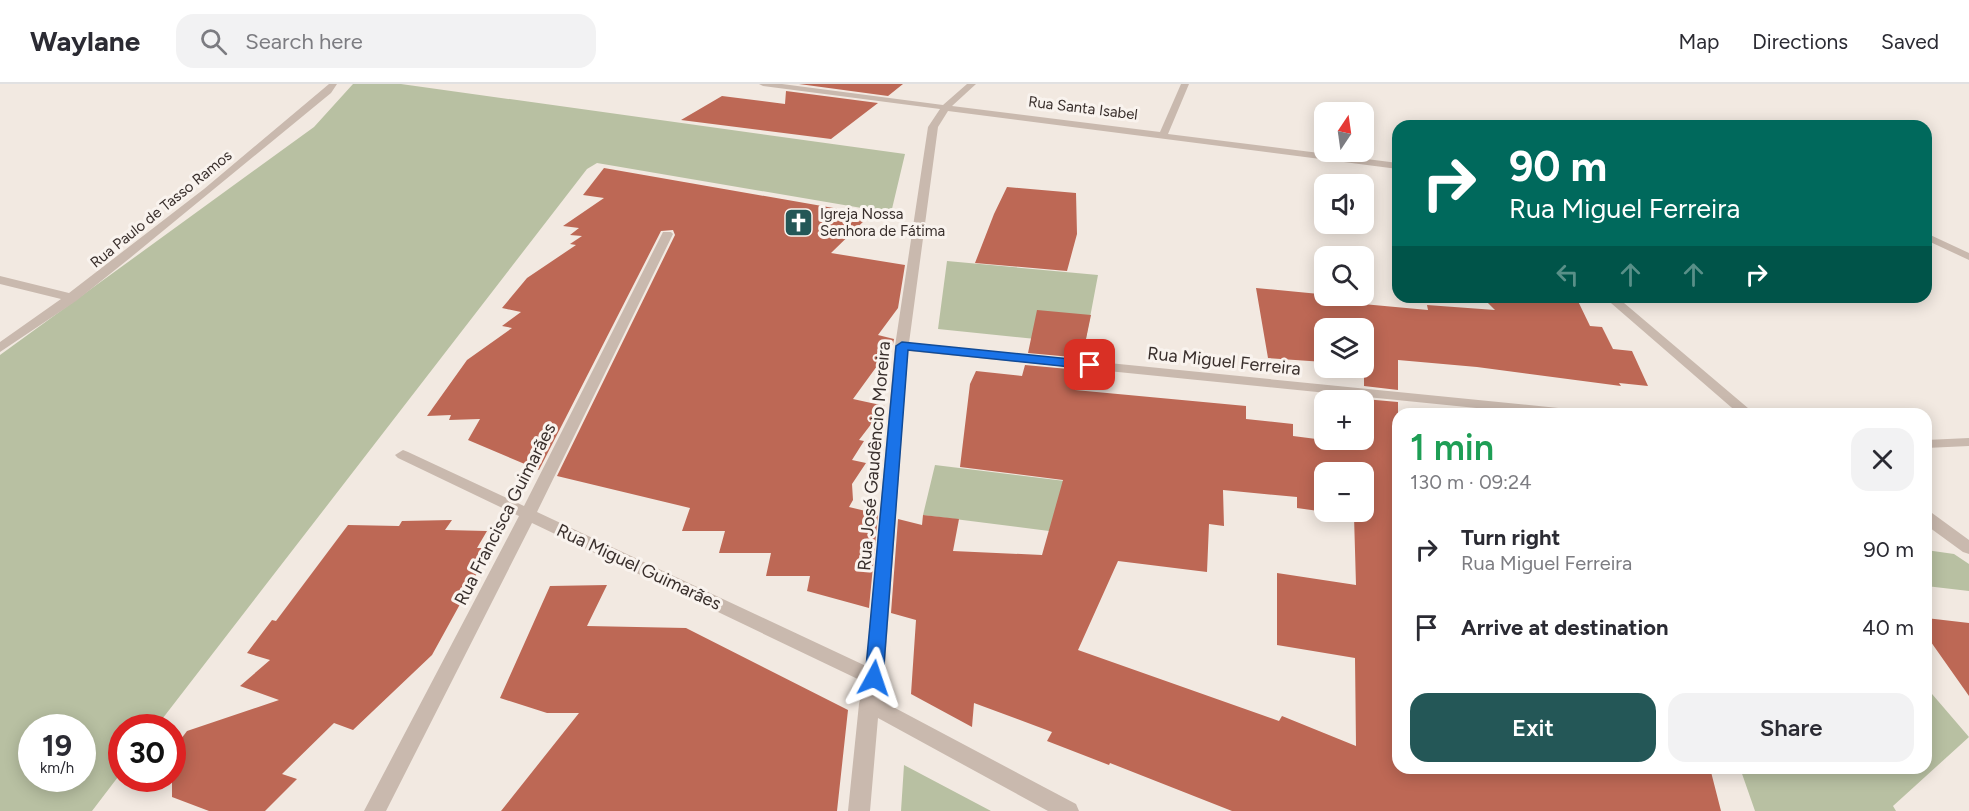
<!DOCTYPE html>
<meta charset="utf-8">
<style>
:root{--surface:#fff;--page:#f2f2f3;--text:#2b2b33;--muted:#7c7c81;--line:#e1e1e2;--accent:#245757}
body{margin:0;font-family:Figtree,sans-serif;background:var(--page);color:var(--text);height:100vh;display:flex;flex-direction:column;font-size:22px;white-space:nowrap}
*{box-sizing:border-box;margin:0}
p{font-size:20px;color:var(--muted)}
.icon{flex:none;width:33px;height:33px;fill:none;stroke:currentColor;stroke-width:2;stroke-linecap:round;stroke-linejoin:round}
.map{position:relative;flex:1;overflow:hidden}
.sheet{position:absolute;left:1392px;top:324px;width:540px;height:366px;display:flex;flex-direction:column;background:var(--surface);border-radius:18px;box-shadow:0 3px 15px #0003}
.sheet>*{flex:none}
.guide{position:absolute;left:1392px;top:36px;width:540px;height:183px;border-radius:18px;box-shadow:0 3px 15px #0003;background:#00695c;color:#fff;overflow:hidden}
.needle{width:39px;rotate:13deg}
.controls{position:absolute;left:1314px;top:18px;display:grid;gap:12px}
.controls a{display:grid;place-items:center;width:60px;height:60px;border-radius:12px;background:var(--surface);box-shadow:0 3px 15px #0003;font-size:30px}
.speed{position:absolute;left:18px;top:630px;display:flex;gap:12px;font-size:30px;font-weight:700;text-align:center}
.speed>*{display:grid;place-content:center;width:78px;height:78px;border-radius:50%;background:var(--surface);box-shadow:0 3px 15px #0003;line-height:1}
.speed small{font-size:15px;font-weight:400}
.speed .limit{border:9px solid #d22;background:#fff;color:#111}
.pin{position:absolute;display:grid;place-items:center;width:51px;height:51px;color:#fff;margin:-26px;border-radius:12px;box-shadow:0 3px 9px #0006}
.me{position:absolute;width:66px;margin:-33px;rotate:5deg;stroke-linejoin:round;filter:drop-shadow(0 0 4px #0008)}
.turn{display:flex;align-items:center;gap:21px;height:126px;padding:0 18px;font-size:27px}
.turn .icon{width:78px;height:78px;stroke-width:2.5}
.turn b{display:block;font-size:42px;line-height:51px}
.lanes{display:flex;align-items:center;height:57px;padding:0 18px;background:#0003;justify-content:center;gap:30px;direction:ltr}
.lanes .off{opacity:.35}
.round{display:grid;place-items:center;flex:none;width:63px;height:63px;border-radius:18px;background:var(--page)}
.overview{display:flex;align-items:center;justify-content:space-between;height:102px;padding:0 18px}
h1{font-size:36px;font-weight:600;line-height:45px;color:#1e9e55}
.primary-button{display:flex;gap:12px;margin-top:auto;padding:12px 18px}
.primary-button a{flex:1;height:69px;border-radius:18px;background:var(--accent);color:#fff;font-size:24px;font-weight:600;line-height:69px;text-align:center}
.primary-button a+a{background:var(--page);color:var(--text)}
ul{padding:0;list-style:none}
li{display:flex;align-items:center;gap:18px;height:78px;padding:0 18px}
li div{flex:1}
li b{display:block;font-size:22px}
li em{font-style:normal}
header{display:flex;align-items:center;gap:36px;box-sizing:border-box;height:84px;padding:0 30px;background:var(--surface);border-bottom:2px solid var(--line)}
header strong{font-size:28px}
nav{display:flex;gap:33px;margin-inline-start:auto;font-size:21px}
.search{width:420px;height:54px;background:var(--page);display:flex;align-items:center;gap:15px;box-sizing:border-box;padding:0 21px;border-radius:18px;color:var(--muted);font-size:22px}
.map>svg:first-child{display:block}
</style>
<header>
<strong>Waylane</strong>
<div class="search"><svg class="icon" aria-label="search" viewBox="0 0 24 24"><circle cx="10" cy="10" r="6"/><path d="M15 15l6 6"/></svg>Search here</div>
<nav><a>Map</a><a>Directions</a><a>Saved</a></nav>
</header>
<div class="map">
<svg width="1969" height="727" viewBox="0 0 1969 727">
<rect width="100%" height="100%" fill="#f2e9e1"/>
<path fill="#b8c0a2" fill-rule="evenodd" d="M353,0H401L905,70L891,129L597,79L587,85L156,643L122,644L121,689L92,727H0V271L314,43ZM32,644H82V694H32Z
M947,177L1098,191L1085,260L938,245Z
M935,381L1146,407L1127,457L923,431Z
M1926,466L1954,470L1969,480V507L1926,502Z
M1926,603L1969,653L1893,722L1896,727H1755L1740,684H1926Z
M904,681L991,727H901Z"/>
<path fill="#bd6855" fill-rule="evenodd" d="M799,0H903L888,12Z
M786,7L878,19L831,55L681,36L722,12L785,20Z
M604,84L862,129L859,131L868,133L831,169L905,181L898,224L878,251L894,255L893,260L853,315L885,322L859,356L864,357L852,376L866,379L852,400L853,416L849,423L878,430L869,524L807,507L810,492H766L771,469H719L725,447H682L690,424L557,392L675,151L673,146L661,147L539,386L468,356L480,335L449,336L451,331L427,332L467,276L512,244L502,242L521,228L502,224L527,194L576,161L570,160L582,152L570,151L579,144L563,142L604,114L583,111Z
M1007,103L1076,109L1077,150L1067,187L975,179L994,130Z
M1256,204L1340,212L1341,218L1428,226L1427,221L1495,226L1482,213H1576L1590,242L1602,243L1613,265L1632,267L1648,302L1619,299L1621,302L1477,283L1398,276V306L1364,302V244H1324V278L1268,274Z
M1037,226L1091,231L1082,274L1028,269Z
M1025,281L1079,286L1075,306L1246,322V335L1293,340V352L1324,356H1364V315L1398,318V684H1710L1721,727H1232L1110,679L1109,681L1047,657L1052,648L974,619L972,643L911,610L916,536L891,529L898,435L922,441L923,431L959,435L953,467L1042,471L1063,396L960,383L970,300L976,287L1022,292ZM1324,388H1364V428H1324ZM1223,406L1297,413V424L1354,432L1356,501L1277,489V561L1355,574L1356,662L1282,632L1279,637L1078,566L1118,477L1207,488L1209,440L1224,442Z
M452,436L445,446L487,447L477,464H491L432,571L353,646L334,639L282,690L297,695L265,727H209L172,713V667L187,647L279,616L240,602L270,576L247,569L272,536L276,537L348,441L399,442L402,437Z
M607,501L587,542L686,544L848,626L837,727H501L579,629H547L500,614L550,502Z
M1926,534L1969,539V612L1926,551Z"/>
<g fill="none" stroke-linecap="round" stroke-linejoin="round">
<path fill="#c9b9ae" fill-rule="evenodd" d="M329,0H337L331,9L130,174L76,217L0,268V258L61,215L0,200V192L69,209L204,105Z
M759,0H782L943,21L967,0H976L952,22L1160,48L1181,0H1189L1168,50L1398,79V85L948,27L938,43L909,259L1578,326L1585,330H1535L908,267L884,594L880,616L1076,720L1079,727H1048L878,634L870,727H848L859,620L864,598L532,439L386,727H364L519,432L398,374L395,371L403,366L408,368L524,422L663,148H671L673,150L537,428L866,582L895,262L928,43L940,25L763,2Z
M1926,149L1969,169V176L1926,156Z
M1604,213H1617L1755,330H1739Z
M1969,354V362L1926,364V356Z
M1926,428L1932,429L1969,456V470L1963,468L1926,441Z"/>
</g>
<path fill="#1a73e8" stroke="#114b97" stroke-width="1.5" d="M902,258L1090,277L1096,281L1090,285L908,266L883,594L880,598L874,600L868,598L865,594L896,262Z"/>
<defs>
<symbol id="church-square" viewBox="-11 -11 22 22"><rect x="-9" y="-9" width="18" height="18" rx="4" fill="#245757" stroke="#f9f3ee"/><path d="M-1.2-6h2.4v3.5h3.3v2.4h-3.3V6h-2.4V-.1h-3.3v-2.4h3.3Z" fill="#fff"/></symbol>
</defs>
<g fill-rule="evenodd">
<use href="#church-square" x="782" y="122" width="33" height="33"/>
</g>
<g text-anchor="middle" stroke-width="6" stroke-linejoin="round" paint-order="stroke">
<g font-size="15" fill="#392f2c" stroke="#f9f3ee">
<text transform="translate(1083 24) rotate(7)" y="5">Rua Santa Isabel</text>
<text transform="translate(161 125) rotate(-39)" y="5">Rua Paulo de Tasso Ramos</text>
</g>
<g font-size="15" fill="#392f2c" stroke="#f9f3ee" text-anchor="start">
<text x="820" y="135">Igreja Nossa<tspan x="820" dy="17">Senhora de Fátima</tspan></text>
</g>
<g font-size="18" fill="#392f2c" stroke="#f9f3ee">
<text transform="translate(1224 277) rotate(6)" y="6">Rua Miguel Ferreira</text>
<text transform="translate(874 372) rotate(-85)" y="6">Rua José Gaudêncio Moreira</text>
<text transform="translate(505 430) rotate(-63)" y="6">Rua Francisca Guimarães</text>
<text transform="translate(639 483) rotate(25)" y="6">Rua Miguel Guimarães</text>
</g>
</g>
</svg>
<div class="controls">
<a><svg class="needle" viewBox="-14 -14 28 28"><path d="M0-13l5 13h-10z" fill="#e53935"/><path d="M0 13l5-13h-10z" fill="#7c7c81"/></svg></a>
<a><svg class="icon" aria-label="sound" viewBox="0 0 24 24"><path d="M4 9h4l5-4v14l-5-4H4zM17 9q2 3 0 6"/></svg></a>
<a><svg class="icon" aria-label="search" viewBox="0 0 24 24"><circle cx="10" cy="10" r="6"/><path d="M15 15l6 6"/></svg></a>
<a><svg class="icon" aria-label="layers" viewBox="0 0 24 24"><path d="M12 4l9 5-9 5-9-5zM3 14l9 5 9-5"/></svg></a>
<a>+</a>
<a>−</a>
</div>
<div class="speed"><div>19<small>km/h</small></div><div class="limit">30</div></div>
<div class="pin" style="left:1090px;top:281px;background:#d93025"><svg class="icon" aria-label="arrive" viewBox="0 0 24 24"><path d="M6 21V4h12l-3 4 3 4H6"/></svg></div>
<svg class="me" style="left:874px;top:594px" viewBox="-20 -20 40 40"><path d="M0-17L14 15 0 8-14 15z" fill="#1a73e8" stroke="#fff" stroke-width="4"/></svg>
<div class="guide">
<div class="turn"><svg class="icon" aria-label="right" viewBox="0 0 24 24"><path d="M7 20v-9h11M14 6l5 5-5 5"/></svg><div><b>90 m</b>Rua Miguel Ferreira</div></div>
<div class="lanes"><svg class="icon off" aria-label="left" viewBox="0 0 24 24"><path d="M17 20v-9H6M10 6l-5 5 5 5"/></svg><svg class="icon off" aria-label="ahead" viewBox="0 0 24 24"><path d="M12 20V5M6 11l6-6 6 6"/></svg><svg class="icon off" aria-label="ahead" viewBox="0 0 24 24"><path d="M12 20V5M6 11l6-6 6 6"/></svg><svg class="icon" aria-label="right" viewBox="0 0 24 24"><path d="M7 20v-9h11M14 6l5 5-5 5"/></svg></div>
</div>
<section class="sheet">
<div class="overview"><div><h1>1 min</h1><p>130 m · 09:24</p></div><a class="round"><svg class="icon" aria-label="close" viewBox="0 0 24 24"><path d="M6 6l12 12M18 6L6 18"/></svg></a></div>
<ul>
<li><svg class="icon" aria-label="right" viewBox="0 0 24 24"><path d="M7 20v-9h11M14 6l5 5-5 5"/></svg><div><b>Turn right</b><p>Rua Miguel Ferreira</p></div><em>90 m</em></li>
<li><svg class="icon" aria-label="arrive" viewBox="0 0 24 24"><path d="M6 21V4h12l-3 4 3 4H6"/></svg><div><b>Arrive at destination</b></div><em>40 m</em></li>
</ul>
<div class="primary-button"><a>Exit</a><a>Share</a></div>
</section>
</div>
